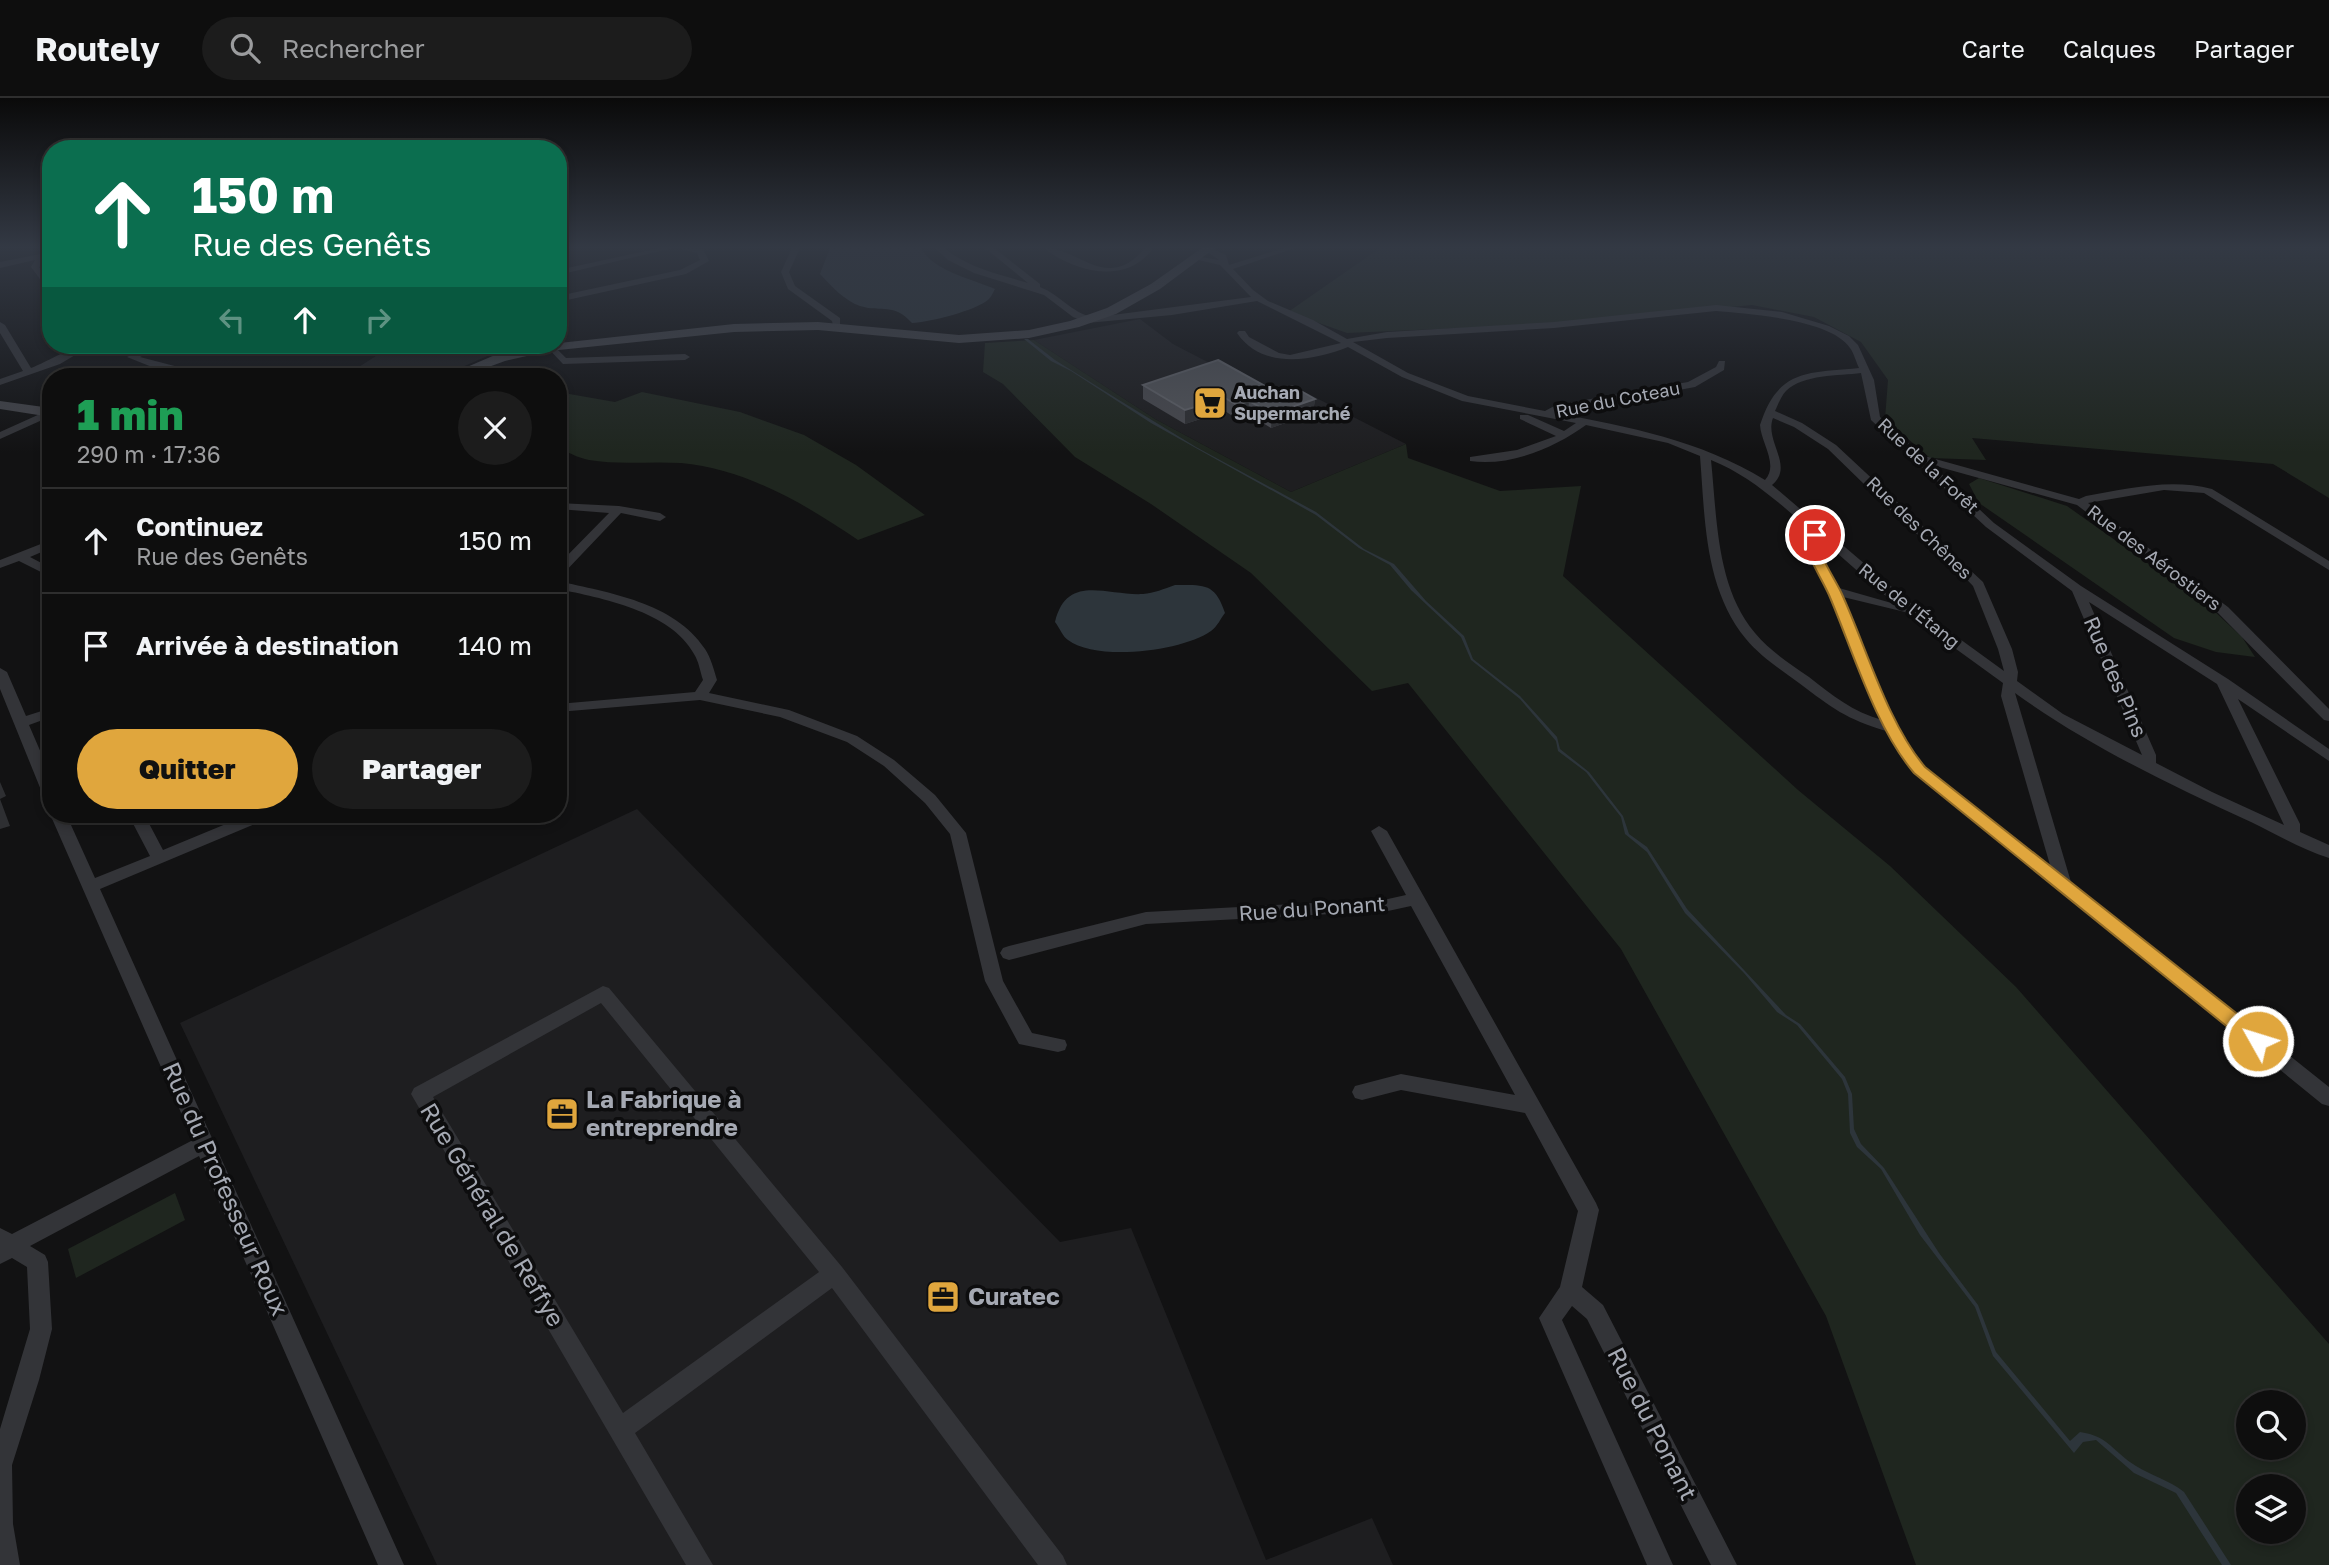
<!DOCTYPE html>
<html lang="fr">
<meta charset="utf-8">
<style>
:root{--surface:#0e0e0e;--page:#1c1c1c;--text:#f1f3f6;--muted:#9b9c9e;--line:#2e2e2e;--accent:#e0a63d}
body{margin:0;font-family:"Golos Text",sans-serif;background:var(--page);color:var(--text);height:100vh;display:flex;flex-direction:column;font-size:26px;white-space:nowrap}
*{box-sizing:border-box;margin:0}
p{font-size:23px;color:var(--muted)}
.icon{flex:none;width:38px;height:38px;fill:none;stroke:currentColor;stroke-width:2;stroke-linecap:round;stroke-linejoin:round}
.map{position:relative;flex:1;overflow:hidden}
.sheet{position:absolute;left:42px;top:270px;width:525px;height:455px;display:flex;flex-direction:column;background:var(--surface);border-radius:28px;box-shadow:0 4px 10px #0003,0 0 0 2px var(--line)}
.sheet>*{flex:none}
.top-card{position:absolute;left:42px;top:42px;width:525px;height:214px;border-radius:28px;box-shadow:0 4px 10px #0003,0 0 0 2px var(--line);background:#0b6e4f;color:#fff;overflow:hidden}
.controls{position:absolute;left:2236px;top:1292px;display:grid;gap:14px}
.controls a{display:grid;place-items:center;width:70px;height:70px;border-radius:50%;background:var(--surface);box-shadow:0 4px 10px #0003,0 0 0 2px var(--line);font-size:35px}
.pin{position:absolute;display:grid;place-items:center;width:60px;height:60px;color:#fff;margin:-30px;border:4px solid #fff;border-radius:50%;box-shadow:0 2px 7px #0007}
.me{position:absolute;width:77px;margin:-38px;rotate:309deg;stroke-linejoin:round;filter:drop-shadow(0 0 5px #0008)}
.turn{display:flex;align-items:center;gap:24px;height:147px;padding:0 35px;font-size:32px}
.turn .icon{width:91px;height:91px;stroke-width:2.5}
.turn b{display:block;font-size:49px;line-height:60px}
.lanes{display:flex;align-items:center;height:66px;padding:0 35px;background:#0003;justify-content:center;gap:35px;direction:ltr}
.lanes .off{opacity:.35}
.round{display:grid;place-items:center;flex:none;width:74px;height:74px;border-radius:37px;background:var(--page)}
.headline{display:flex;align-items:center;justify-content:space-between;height:119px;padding:0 35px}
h1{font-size:42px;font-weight:800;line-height:52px;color:#1e9e55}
.button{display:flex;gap:14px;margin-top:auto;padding:14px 35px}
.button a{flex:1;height:80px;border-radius:42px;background:var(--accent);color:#111;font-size:28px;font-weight:800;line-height:80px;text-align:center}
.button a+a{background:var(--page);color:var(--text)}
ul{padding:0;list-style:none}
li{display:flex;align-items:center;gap:21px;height:105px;padding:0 35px;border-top:2px solid var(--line)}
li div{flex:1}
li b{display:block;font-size:26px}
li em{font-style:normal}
header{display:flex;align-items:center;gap:42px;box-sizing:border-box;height:98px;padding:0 35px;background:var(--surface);border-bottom:2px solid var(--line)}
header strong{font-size:33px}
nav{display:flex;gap:38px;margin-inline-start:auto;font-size:24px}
.search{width:490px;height:63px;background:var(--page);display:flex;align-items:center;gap:18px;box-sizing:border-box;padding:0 24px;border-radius:38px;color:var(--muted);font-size:26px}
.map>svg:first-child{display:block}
</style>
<header>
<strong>Routely</strong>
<div class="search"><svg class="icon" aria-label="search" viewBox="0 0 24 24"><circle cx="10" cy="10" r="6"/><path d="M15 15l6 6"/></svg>Rechercher</div>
<nav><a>Carte</a><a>Calques</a><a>Partager</a></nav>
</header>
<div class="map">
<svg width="2329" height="1467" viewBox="0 0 2329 1467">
<rect width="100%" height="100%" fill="#121213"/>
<path fill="#1e1e20" d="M1140,221L1173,246L1269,296L1295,289L1406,346L1291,394L1155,321L1034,242Z
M393,247H512L442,278H388L351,274Z
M637,711L1060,1144L1131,1130L1266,1462L1372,1420L1393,1467H437L180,925Z"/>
<path fill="#1f261f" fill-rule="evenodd" d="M1380,150H2329V400L2273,366L1972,340L1986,362L1930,360L1885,321L1888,282L1861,244L1814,219L1752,207L1534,227L1347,235L1288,214Z
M1034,242L1155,321L1291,394L1406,346L1408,360L1500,393L1581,388L1563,478L1798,692L1890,768L2016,889L2329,1246V1467H1916L1826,1218L1621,851L1408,585L1372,593L1251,475L1151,406L1075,359L1003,286L983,274L985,245ZM2249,1304H2294V1349H2249ZM2249,1388H2294V1433H2249Z
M558,294L615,304L642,294L740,314L804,337L856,367L925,417L858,442C805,406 746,371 681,365C650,363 618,367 589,362C578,360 568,354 558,350Z
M1979,380L2067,408L2212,511L2242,539L2255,559L2216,554L2174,540L1979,405L1969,386Z
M175,1095L185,1122L76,1180L68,1151Z"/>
<path fill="#2d353b" d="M830,150H921C933,173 972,181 995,191C993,194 992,198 989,201C976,213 929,224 912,225C893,204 883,215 860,208C845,203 831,188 820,176Z
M1024,241H1028L1055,262L1119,302L1196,349L1316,414L1364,451L1394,466L1426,503L1464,538L1473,561L1520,598L1557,639L1560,651L1589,674L1623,718L1629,736L1647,749L1687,811L1786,917L1800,926L1845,979L1852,996L1854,1031L1861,1046L1884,1070L1939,1155L1978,1207L1996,1254L2070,1343L2080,1334C2109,1338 2113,1354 2136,1368C2152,1378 2169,1382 2184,1394L2231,1467H2222L2176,1395L2134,1375L2096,1342L2083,1344L2074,1355L1993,1258L1975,1209L1920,1137L1881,1071L1857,1049L1850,1035L1848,996L1842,981L1797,927L1777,914L1744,875L1685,815L1647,754L1625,736L1621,719L1606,700L1586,674L1558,653L1556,643L1520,601L1471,562L1461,539L1411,492L1390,467L1359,450L1316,417L1151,325L1071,273L1051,263Z
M1175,487C1205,487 1215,485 1225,515C1221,520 1217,529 1211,533C1183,553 1097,564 1068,542C1063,539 1059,529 1055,524C1067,475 1106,498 1143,496C1154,495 1164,491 1175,487Z"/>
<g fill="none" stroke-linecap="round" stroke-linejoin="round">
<path fill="#333438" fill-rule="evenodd" d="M660,150H673L558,177V172Z
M677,150L703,151L709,163L686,176L558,204V198L680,172L700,162L697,155Z
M792,150H800L789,174L795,188L840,220V231H834L832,223L788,191L781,174Z
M935,150H944C969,170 998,176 1028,185L985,150H994L1040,186V189C1061,197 1075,219 1097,219L1251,199L1220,167L1190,160L1194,158L1219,162L1203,151L1211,150L1226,157L1229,167L1284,150H1295L1233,171L1253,192L1268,203L1313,222L1347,241L1387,234L1554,224L1716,207L1782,214L1829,228L1849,238L1858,247L1874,282L1880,319L1921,357L2079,401L2086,398C2128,391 2169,380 2212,391L2329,463V472L2204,395L2164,392L2088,405L2228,509L2329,611V623L2324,622L2218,515L2077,407L1932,367L1994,425L2081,488L2228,581L2329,651V663L2238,601L2300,726V734L2329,747V760C2302,752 2276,736 2251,724C2170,687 2087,647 2015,595L2071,784L2329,989V1008L2322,1006L1915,675L1901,659L1886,633C1846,621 1832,610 1799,585C1781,572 1760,558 1746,541C1704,490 1705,420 1700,358L1668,345L1586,327C1556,349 1510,369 1470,363V359L1517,352L1556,338L1520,321V317H1528L1564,333L1576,325L1462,303L1402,279L1348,249C1313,263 1262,272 1237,235L1239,233H1245L1249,239L1279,255L1290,257L1341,245L1257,203L1172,217L1087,225L1073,219L1044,197L974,175L948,162ZM1716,213C1748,216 1831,221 1850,250C1854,255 1856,264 1859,270C1807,275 1778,271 1760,327C1761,345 1779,367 1765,382C1700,342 1629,329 1556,315L1695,289L1724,272L1725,263H1719L1716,269L1688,284L1556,307L1545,313L1468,298L1408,275L1353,244L1387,240L1554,230ZM1861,275L1871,322L1986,429L2072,493L2142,657L2063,616L2017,583L2018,574L2012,551L1983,484L1836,347L1802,325L1775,313C1778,307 1781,298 1786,293C1803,276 1839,278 1861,275ZM1773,320L1794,329L1828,351L1904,425L1954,468L1973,488L1998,551L2004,573L1913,507L1772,387C1795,368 1764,343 1773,320ZM1711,362C1751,378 1781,407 1813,434L1804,438L1806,453L1828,493L1882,622C1853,614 1832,597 1809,579C1790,566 1770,553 1755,535C1716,489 1717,419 1711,362ZM1820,440L1895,506L1839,490L1818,453L1816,441ZM1843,499L1905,514L2003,585L2001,598L2050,767L1925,669C1890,629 1865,550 1843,499ZM2089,504L2217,586L2284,727L2212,694L2156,665V657Z
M1044,150C1077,148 1107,196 1145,150H1153C1127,188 1074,174 1044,150Z
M51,154V159L39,169L51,186V196L31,169L35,162L0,170V164Z
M0,224L5,227L31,270C49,263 75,246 92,247L60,266L0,287V281L23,273L0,235Z
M151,247L159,249L140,259L213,278C197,279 174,271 161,272C151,274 144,278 133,278L152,269L127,259Z
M545,247H553L566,260L685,256L690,259L685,262L563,266Z
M51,311V318L0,341V334Z
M558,405L619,408L660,415L666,419L660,423L621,415L562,477L558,478V467L609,415L558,411Z
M51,442V450L30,459L51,470V479L19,463L0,470V462Z
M558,483C609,495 674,504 705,551C711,560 714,572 717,582L709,595L789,612L857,638L894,662L935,697L966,735L1003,883L1032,935L1065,942L1067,947L1065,952L1058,954L1019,946L985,883L950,736L925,705L884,668L847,644L780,619L700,602L558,614V606L695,594L703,582C700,573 699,564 694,556C671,513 601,500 558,491Z
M0,570L7,574L26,618L51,610V619L29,627L51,678V702L43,697L0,591Z
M50,716H66L95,780L150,758L128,716H144L163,752L250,716H272L269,720L100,791L404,1467H378L199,1058L30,1148L45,1157L48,1164L52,1231L39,1282L12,1367L13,1426L20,1467H0V1331L30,1231L27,1169L12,1160L0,1166V1130L12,1136L193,1042Z
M1379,728L1387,733L1596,1105L1599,1112L1582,1189L1603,1207L1737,1467H1711L1587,1221L1572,1208L1562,1222L1673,1467H1647L1539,1220L1560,1189L1578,1113L1525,1015L1401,992L1362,1002L1355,1000L1352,994L1355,988L1401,976L1515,997L1411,808L1388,813L1146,826L1009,862L1003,860L1000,855L1003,850L1009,848L1146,814L1388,801L1406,797L1371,733Z
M603,888L609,890L842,1169L1063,1458L1067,1467H1038L832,1190L635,1335L713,1467H686L411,996L414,990ZM601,905L819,1174L623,1315L433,999Z"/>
<path fill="#424348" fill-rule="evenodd" d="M1202,150H1215L1160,191L1116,216L1079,229L1029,240L959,245L818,232L734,234L549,253L505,263L464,278H446L495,257L541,247L734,226L818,224L959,237L1029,232L1070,223L1107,210L1151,186Z
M0,303L51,310V319L0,311Z"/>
</g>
<path fill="#48494e" d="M1143,287L1276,294L1315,301L1313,315L1271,330L1248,316L1237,321L1225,313L1185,326L1143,301Z"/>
<path fill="#2e2f32" d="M1225,300V313L1185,326V312Z
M1315,301L1313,315L1271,330L1272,316Z
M1249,303L1248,316L1237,321V307Z
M0,684L6,698L0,701L10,728L0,731Z
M175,716H199L179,721Z"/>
<path fill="#525459" stroke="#5f6167" stroke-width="2" d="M1218,262L1276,294L1292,288L1315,301L1272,316L1249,303L1237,307L1225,300L1185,312L1143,287Z"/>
<linearGradient id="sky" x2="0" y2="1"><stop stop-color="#0a0a0a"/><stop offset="0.42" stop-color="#333944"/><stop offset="1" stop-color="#333944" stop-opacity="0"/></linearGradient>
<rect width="2329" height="355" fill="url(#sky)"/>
<path fill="#e0a63d" stroke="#926c28" stroke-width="2" d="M1815,434L1821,437L1817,440C1820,460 1832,476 1841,494C1866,548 1887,624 1925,669L2264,937L2267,943L2264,948L2258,950L2251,948L1914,675C1875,629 1853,553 1829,497C1820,477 1807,460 1804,438Z"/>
<defs>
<symbol id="supermarket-square" viewBox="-11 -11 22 22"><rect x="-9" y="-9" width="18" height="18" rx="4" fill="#e0a63d" stroke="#0d0d0e"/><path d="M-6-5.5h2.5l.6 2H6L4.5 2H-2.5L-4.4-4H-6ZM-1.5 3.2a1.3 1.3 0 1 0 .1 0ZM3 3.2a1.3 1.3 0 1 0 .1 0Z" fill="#111"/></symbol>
<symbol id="office-square" viewBox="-11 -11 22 22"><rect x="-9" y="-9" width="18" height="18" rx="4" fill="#e0a63d" stroke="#0d0d0e"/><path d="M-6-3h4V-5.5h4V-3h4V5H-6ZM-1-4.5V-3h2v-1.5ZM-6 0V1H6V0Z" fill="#111"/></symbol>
</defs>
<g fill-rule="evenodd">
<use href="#supermarket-square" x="1191" y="286" width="38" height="38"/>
<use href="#office-square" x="543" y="997" width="38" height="38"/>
<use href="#office-square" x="924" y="1180" width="38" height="38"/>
</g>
<g text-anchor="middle" stroke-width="7" stroke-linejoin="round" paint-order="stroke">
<g font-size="18" font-weight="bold" fill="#a5a9b3" stroke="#0d0d0e" text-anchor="start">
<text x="1234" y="301">Auchan<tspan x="1234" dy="21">Supermarché</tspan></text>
</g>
<g font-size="18" fill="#a5a9b3" stroke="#0d0d0e">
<text transform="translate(1618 302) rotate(-11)" y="6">Rue du Coteau</text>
<text transform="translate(1928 368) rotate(43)" y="6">Rue de la Forêt</text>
<text transform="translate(1919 430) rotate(44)" y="6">Rue des Chênes</text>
<text transform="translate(2154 460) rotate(37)" y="6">Rue des Aérostiers</text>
<text transform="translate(1909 508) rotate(39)" y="6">Rue de l'Étang</text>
</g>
<g font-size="21" fill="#a5a9b3" stroke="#0d0d0e">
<text transform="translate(2115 579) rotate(67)" y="7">Rue des Pins</text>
<text transform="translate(1312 811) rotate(-4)" y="7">Rue du Ponant</text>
</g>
<g font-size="24" font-weight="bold" fill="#a5a9b3" stroke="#0d0d0e" text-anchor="start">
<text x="586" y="1010">La Fabrique à<tspan x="586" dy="28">entreprendre</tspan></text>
<text x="968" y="1207">Curatec</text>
</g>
<g font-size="24" fill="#a5a9b3" stroke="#0d0d0e">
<text transform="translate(225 1091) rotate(66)" y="8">Rue du Professeur Roux</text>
<text transform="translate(492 1117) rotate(59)" y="8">Rue Général de Reffye</text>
<text transform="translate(1652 1326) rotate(63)" y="8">Rue du Ponant</text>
</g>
</g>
</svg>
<div class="controls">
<a><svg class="icon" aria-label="search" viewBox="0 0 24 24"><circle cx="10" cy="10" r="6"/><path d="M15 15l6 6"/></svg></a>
<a><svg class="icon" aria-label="layers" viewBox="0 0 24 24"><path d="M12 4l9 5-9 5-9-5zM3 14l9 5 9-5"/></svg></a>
</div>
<div class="pin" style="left:1815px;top:437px;background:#d93025"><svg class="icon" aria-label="arrive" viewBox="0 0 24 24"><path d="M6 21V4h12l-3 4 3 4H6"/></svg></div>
<svg class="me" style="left:2258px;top:943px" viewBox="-20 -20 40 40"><circle r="17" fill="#e0a63d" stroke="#fff" stroke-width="3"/><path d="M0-11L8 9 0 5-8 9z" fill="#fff"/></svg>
<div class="top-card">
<div class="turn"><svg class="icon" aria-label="ahead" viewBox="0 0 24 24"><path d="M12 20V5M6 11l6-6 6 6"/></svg><div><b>150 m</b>Rue des Genêts</div></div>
<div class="lanes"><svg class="icon off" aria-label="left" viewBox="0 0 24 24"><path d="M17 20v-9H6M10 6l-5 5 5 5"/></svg><svg class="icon" aria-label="ahead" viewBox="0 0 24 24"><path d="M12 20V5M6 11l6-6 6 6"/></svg><svg class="icon off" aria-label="right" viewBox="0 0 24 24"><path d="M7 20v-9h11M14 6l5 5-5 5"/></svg></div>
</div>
<section class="sheet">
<div class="headline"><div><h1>1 min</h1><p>290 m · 17:36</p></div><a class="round"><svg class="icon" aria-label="close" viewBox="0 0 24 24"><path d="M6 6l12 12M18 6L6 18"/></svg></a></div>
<ul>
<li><svg class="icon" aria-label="ahead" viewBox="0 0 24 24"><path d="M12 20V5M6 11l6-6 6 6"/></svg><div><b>Continuez</b><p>Rue des Genêts</p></div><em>150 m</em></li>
<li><svg class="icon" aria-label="arrive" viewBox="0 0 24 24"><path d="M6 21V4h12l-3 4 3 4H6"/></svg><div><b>Arrivée à destination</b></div><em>140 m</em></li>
</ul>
<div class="button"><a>Quitter</a><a>Partager</a></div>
</section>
</div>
